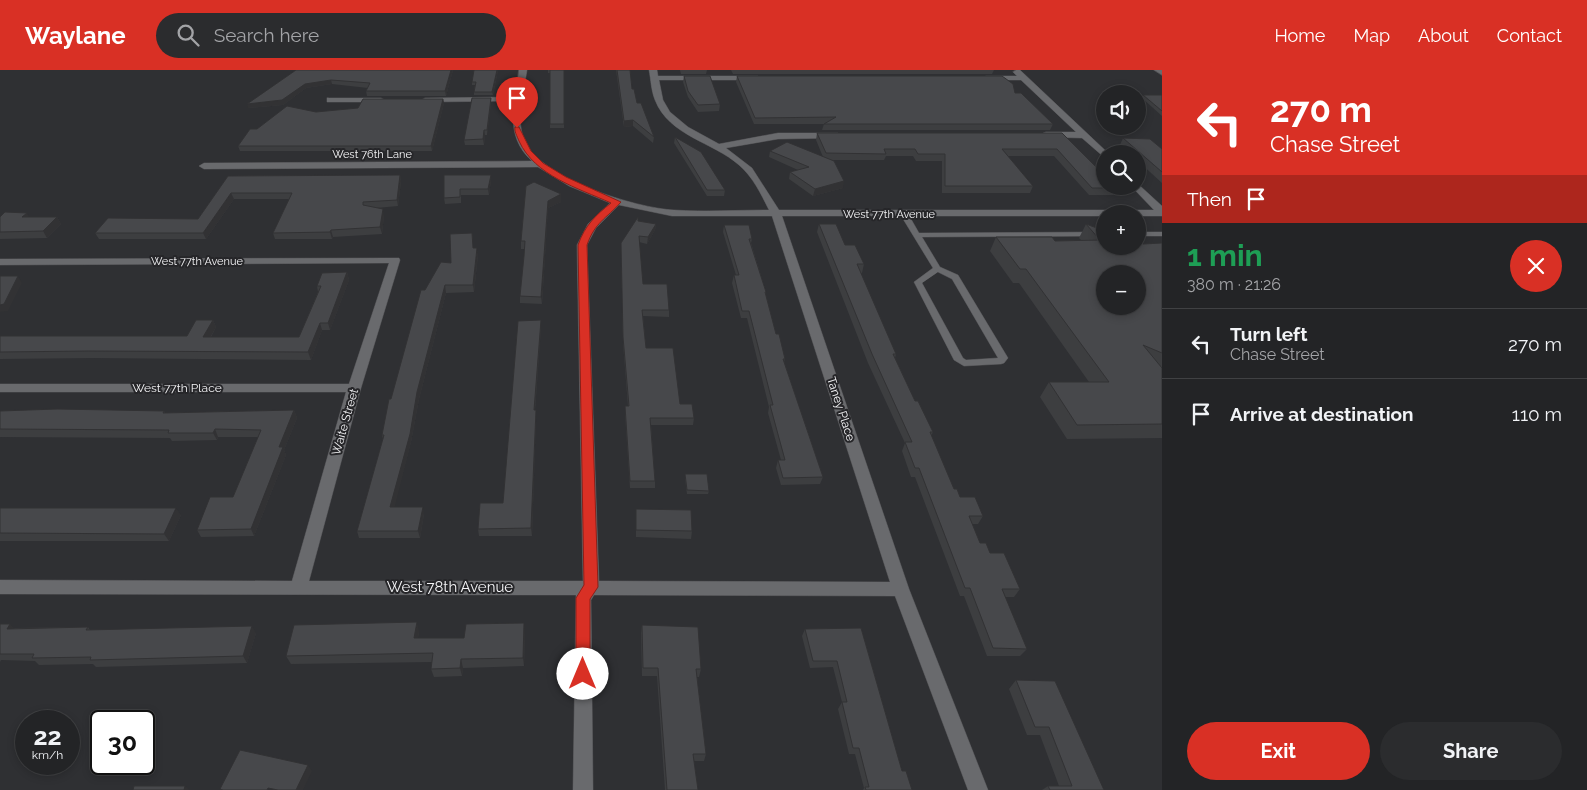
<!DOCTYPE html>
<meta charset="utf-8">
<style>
:root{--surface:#232426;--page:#2b2c2e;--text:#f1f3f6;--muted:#a3a4a7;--line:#404143;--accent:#d93025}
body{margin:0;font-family:Raleway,sans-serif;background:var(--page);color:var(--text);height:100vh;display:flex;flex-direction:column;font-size:19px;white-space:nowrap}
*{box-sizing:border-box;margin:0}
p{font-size:16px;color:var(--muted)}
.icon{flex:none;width:28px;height:28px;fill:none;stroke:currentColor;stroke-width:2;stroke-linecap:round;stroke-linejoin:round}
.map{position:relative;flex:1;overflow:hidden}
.details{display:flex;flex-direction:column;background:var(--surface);width:425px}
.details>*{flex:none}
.hud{background:#d93025;color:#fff;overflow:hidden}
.buttons{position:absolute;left:1096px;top:15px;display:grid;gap:10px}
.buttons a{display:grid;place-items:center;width:50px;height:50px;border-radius:50%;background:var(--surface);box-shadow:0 2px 8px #0003,0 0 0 1px var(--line);font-size:25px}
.speed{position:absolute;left:15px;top:640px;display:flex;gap:10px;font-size:25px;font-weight:700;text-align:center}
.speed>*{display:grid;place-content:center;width:65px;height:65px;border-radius:50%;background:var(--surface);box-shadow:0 2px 8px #0003,0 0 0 1px var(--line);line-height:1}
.speed small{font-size:12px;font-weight:400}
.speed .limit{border:2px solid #111;border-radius:8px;background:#fff;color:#111}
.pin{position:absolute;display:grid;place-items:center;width:42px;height:42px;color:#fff;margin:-51px -21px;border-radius:50% 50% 50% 0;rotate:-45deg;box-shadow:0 0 5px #0007}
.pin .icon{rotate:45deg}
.me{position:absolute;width:55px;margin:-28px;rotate:0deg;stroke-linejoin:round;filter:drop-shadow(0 0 4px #0008)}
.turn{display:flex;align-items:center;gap:18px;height:105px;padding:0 25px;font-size:22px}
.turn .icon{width:65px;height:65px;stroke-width:2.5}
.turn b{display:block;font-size:35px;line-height:42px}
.then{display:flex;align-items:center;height:48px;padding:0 25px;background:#0003;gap:10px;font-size:19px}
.round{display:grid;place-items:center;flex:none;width:52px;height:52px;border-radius:26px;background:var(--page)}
.summary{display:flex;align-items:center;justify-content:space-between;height:85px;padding:0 25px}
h1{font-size:30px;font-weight:700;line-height:38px;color:#1e9e55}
.primary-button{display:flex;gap:10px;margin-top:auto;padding:10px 25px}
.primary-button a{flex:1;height:58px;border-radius:30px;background:var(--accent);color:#fff;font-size:20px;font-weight:700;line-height:58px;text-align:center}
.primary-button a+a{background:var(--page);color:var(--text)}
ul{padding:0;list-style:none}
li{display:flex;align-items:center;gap:15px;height:70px;padding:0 25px;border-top:1px solid var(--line)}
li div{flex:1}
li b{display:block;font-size:19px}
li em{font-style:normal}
header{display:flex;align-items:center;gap:30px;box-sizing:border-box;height:70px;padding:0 25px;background:var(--accent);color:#fff}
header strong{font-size:24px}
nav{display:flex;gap:28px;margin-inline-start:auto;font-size:18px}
.search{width:350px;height:45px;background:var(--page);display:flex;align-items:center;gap:12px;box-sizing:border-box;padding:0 18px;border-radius:28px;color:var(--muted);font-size:19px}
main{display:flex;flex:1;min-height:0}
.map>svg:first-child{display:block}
</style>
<header>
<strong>Waylane</strong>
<div class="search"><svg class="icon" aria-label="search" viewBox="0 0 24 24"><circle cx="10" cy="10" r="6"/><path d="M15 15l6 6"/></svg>Search here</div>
<nav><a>Home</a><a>Map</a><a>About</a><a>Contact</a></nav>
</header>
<main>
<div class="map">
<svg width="1162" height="720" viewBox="0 0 1162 720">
<rect width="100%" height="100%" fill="#2f3033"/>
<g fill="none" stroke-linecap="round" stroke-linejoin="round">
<defs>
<path id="service" d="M901,142H907L919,163L1105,162V166L922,167L940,197L958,205L1008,288L1004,293L1001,294L964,296L954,290L914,212L933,198L900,144ZM938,202L952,209L998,288L966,290L963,288L922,213Z
M1138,162H1162V166H1138Z"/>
<path id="minor" d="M519,0H527C524,22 515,50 525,72C543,109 635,138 674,140C705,142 737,140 769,140C761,124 753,107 739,95C713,72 669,66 655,30C651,20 651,10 649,0H657L658,6H758L759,8L755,10H659L663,30L670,42L688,57L719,74L778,63H838V67L835,68L778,69L726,78L752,98L779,140H1154L1131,116H1138V114L1162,136V146H1138V144H1105V146H782L909,519L988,720H968L895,526L594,525L591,530L593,720H573L576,525L0,524V510L292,511L346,322H0V314H349L389,193L0,195V189L399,188L400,190L361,318L309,511H583L577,175L588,154L610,133L569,116L538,97L204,99L199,96L204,93L532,91C514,75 511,55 514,31L425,32L421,30L425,28L515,27ZM619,135L672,146H772L890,512L599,511L587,175L596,158Z
M1016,0H1020L1108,83L1105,84V88L1082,68L1043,67V63L1046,62H1076L1021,10H986L982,8L986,6H1017L1013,2Z
M1154,0H1162V5Z
M330,28H381L385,30L381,32H327V28Z"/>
</defs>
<use href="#service" stroke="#4d4d50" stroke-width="1"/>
<use href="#minor" stroke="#4d4d50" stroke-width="1"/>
<use href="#service" fill="#696a6d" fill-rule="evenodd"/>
<use href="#minor" fill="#696a6d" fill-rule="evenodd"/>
</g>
<path fill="#3d3e40" d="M296,0H453L446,26H367L366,21L368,18L332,14L306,18L283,35L248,38Z
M474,0H498L493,25H474V22L475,15H472V12Z
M548,0H564V58H550V3H548Z
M616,0H630L632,19L637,33L654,67L653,73L633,56L624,57Z
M680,0H707L706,4H681Z
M731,0H994L992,4H733Z
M684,6L720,34L719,41L698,42L688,27L683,12Z
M737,6L1015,23L1053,54L1050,60H822L824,54H754L736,12Z
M1143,25H1162V46L1142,28Z
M491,28V33L487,65H485L484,75H465L464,70Z
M443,29L444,33L432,81H240L238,76L257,59L316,42L358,38Z
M817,63H1062L1116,118L1113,125H1089L1054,86H1007L1033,116L1030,123H942V91H916L913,86H886L884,90H831L843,118L813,126L789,109L790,102L798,100L769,87L770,81L823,87L816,70Z
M675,67L725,120L724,126H707L674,73Z
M1123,68L1162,79V113L1138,91V84H1130L1120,75Z
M400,105L401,111L398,136L376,138L384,145L382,164L333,167L332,169H275L273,163L289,129H234L206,169H99L95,163L198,149L228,106Z
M444,105L491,110L489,125H461V133L445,134L444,128Z
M526,116L561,124V132L548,138L542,234L520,233V226L525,179H521V171Z
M0,147H57L61,154L47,168L0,169Z
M638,151L656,154L655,160L647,174L639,172L643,214L669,240V247L643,246L646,278L680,334L694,348L693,355H651L655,411V418H630L625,343V336H628L623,273L621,173Z
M819,154L845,175L864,194L862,203H860L896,284L895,288L915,331L933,362L931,366L954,419L960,427L983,446L978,454H972L980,473L990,483L1020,519L1014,527H1005L1027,579L1020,586H987L964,526H960L915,407H911L902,381L905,373L868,293L817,162Z
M1086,154L1143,174L1162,173V368L1067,369L1040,327L1049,312H1089L1019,213H1013L990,181L996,167L1055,171L1081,170L1079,168Z
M724,155L752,169L751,173L766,222V226L776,264L785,289L784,292L823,407L820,414L781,415L776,398L778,390H781L768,343L769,337L747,248H741L732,213L734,205H736L723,162Z
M472,163L473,178L478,185L474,222L446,223L419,329L411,372L394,437L424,444L420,468H359L357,461L383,369L382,365L391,329L425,220L451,193Z
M347,202L349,210L330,260H322L311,290L93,288L0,289V266H187L213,250L216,257L211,267H299L318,222L317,216Z
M541,258L535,340H536V347L532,466H479L478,459L503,433Z
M294,340L297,348L284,380L286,385L254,466L201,467L197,460L233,427L258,367H218L217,370L172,371L170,368L0,367V341H164L165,343Z
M685,404L709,421L708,424H687L685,408Z
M0,438L181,445L169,471H0Z
M636,439L692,461L691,469L636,467Z
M0,554L14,558L88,557L90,560L256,563L247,593L96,597L93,594L39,595L35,591L1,590L0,592Z
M642,555L701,599L699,607H697L706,684L704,691H694L698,720H665L657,606H642L641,563Z
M861,558L902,701L912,720H863L864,718L855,684H849L838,639L842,632L833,597L810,598L802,566L805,559Z
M419,561L418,568H464L525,562L524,596L463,598L462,606L434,607L431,599L432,592L291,594L286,586Z
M1016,610L1104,720H1042L1048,716H1059L1040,665H1027L1009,619Z"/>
<path fill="#323234" d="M451,0H453L446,26L445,21Z
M497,0H498L493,25L492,22Z
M331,10L332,14L306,18L283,35L248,38L247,34L305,14Z
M491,28V33L487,65V60Z
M443,29L444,33L432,81L431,76Z
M633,50V56L624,57V51Z
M484,60L485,65L484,75L483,69Z
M400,105L401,111L398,136L397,130Z
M491,105V110L489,125L488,119Z
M844,111L843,118L813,126L815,119Z
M231,123L234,129L206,169L203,163Z
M561,124V132L548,138L542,234L541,227L548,131Z
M383,139L384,145L382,164L380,157Z
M27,143L31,150L22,147Z
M57,147L61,154L47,168L43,161Z
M656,154L655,160L647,174L648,167Z
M331,160L333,167L332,169L330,162Z
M477,178L478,185L474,222L473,215Z
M347,202L349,210L330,260L328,253Z
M18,206L22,213L8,241L0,242V235Z
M445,215L446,223L419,329L411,372L393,444L390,437L417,322Z
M213,250L216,257L206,275L203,267Z
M541,250V258L534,347V340Z
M320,253L322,260L311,290L308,282Z
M294,340L297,348L284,380L286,385L254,466L251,459L279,377Z
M536,340V347L532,466L531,458Z
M215,359L218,367L217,370L213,363Z
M423,437L424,444L420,468L418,461Z
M176,438L181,445L169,471L164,464Z
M417,552L419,561L417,577L414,568Z
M524,553L525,562L524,596L523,588Z
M10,554L17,561L7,559Z
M252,556L256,563L247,593L243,586Z
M461,589L463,598L462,606L460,598Z
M308,695L312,701L303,720H296Z
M185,716L190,720H184Z"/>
<path fill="#47484b" stroke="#323234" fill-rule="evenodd" d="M296,0H451L445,21H366L370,13L331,10L305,14L282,30L247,34Z
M474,0H497L492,22H474L476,12H472Z
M550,0H564V54H550Z
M617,0H630L632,19H634L637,33H641L654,67L633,50L624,51Z
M684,6H710L720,34L698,35L688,21Z
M737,6H1002L1013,14L1015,23H1021L1053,54H824L836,47L755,48Z
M1143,25H1162V41Z
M472,28H491L487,60H484L483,69L464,70Z
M363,29H443L431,76H238L250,59H257L287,36L316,42L358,38Z
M817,63H1062L1105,106V116H1115L1116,118H1092L1057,79H1002L1033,116H945V84H918L915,79H884L886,84L826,83Z
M675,67L701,82L725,120H707Z
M1123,68L1150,69L1162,79V102Z
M787,72L834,91L844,111L815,119L790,102L809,97L770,81Z
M400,105L397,130L363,132V135L383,139L380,157L331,160L330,162L273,163L292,123H231L203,163H95L108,148L198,149L228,106Z
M444,105H491L488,119H460V127L444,128Z
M534,112L561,124L548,131L541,227L520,226L524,186L525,171H521L526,116Z
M5,142L27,143L22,147H57L43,161L0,162V147Z
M638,147V151L656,154L648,167L639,166L643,214H667L669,240H642L646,278H673L680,334H692L694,348H650L655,411H630L625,336H629L623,267L621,173Z
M819,154H836L845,175H855L864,194H857L896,284H893L915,331H918L933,362H930L954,419H957L960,427H975L983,446H969L980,473H986L990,483H1004L1020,519H1002L1027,579L993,578L970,518H965L919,398H915L905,372H912L872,284Z
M1086,154L1105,161V176H1138V168L1143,174L1162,173V283L1143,275L1162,298V354L1077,355L1049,312H1109L1026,199H1020L996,167H1052L1055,171L1100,170ZM1105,204H1138V236H1105Z
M724,155H749L752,169H749L766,222H765L776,264H779L785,289H783L823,407L783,408L778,390H785L770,335H773L749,241H742L734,205H739Z
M472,163L473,178H477L473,215H445L417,322L410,364L390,437H423L418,461H357L384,365H382L389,329H391L421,220H425L441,192L451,193L450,164Z
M347,202L328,253H320L308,282L88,281L0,282V266H187L196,250H213L203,267H299L321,216H317L322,203Z
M0,206H18L4,234L0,235Z
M541,250L534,340H536L531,458L478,459L480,433H503L518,251Z
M57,339L164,341L163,343L294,340L279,377H283L251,459L197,460L210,427H233L261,360L215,359L213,363H168L169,360L0,359V341Z
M685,404H707L709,421L687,420Z
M0,438H176L164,464L0,463Z
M636,439L691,440L692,461L636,460Z
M417,552L414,568H464L466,554L524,553L523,588L461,589L460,598L431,599L433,583L286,586L294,555Z
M0,554H10L7,559L88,557L86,560L252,556L243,586L90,590L91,587L32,588L34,584H0Z
M642,555L698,557L701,599H696L706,684H693L698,720H667L658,598H643Z
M861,558L902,701H906L912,720H866L865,717H869L859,678H853L842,632H847L837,591H813L805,559Z
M1016,610L1055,611L1104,720H1050L1048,716H1072L1049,657H1035Z
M240,680L308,695L296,720H278L268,718L267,720H223L220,719Z
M134,716H185L184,720H133Z"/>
<path fill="#d93025" stroke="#8d1f18" d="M515,57H519L531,81L543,93L566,107L621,132C606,149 595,152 587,175L598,517L590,529V604L588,609L583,612L578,609L576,604V528L584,515L578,175C585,155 596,145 611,133C578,118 535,106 519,71C517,66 514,61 515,57Z"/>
<g text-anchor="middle" stroke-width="4" stroke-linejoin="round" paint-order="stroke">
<g font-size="11" fill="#f4f4f6" stroke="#262629">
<text x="372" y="88">West 76th Lane</text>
<text x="889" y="148">West 77th Avenue</text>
<text x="197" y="195">West 77th Avenue</text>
</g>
<g font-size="12" fill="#f4f4f6" stroke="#262629">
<text x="177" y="322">West 77th Place</text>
<text transform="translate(841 339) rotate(72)" y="4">Taney Place</text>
<text transform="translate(345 352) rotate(-74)" y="4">Waite Street</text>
</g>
<g font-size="15" fill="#f4f4f6" stroke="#262629">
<text x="450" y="522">West 78th Avenue</text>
</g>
</g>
</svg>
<div class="buttons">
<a><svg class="icon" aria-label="sound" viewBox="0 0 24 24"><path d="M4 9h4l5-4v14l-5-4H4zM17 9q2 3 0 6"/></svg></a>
<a><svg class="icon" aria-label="search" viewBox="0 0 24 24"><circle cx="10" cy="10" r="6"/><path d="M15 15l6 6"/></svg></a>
<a>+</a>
<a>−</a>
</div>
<div class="speed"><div>22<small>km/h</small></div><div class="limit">30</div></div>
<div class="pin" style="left:517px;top:58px;background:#d93025"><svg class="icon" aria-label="arrive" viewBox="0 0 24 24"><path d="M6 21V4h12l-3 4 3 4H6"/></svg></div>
<svg class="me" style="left:583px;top:604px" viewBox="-20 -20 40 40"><circle r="19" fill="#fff"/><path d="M0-13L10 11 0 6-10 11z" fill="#d93025"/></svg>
</div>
<section class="details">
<div class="hud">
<div class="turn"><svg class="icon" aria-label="left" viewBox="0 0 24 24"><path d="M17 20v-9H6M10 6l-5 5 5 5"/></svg><div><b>270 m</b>Chase Street</div></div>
<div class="then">Then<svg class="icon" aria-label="arrive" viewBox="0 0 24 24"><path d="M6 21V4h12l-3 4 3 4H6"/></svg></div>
</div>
<div class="summary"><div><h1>1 min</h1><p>380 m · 21:26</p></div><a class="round" style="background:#d93025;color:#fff"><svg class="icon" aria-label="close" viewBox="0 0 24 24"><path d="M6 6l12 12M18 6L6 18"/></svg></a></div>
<ul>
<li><svg class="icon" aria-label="left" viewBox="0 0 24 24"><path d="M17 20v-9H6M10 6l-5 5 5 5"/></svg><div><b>Turn left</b><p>Chase Street</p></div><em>270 m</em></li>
<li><svg class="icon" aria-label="arrive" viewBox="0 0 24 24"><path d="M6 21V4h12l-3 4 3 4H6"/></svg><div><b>Arrive at destination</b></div><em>110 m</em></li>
</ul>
<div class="primary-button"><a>Exit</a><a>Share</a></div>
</section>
</main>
